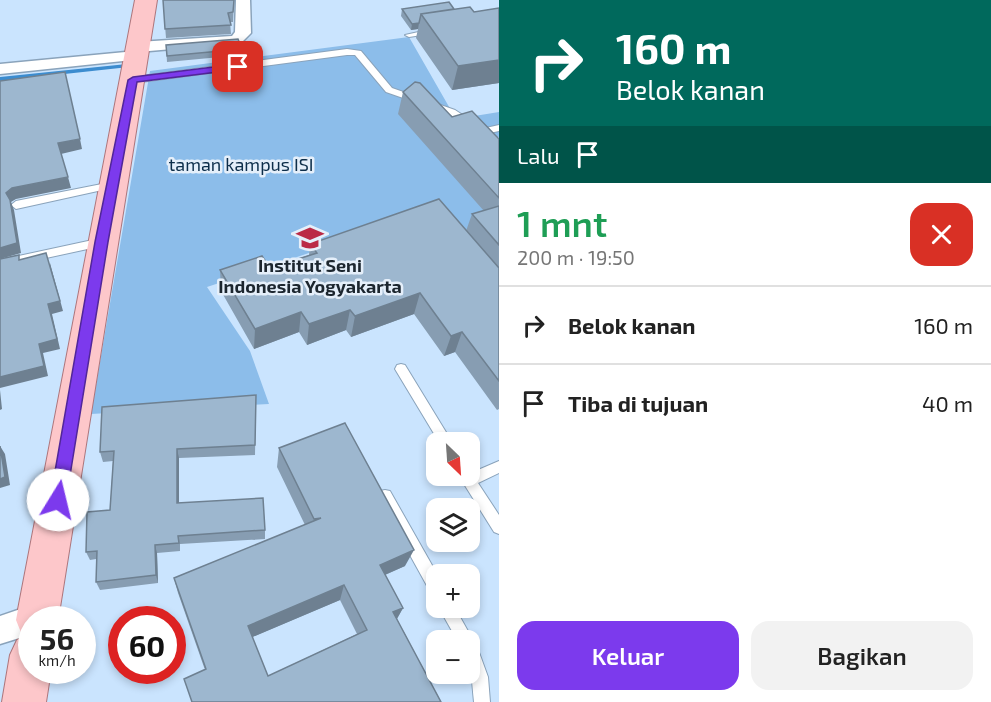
<!DOCTYPE html>
<html lang="id">
<meta charset="utf-8">
<style>
:root{--surface:#fff;--page:#f2f2f2;--text:#222;--muted:#767676;--line:#e0e0e0;--accent:#7c3aed}
body{margin:0;font-family:"Exo 2",sans-serif;background:var(--page);color:var(--text);height:100vh;display:flex;flex-direction:column;font-size:22px;white-space:nowrap}
*{box-sizing:border-box;margin:0}
p{font-size:20px;color:var(--muted)}
.icon{flex:none;width:33px;height:33px;fill:none;stroke:currentColor;stroke-width:2;stroke-linecap:round;stroke-linejoin:round}
.map{position:relative;flex:1;overflow:hidden}
.panel{display:flex;flex-direction:column;background:var(--surface);width:492px}
.panel>*{flex:none}
.hud{background:#00695c;color:#fff;overflow:hidden}
.needle{width:39px;rotate:155deg}
.fabs{position:absolute;left:426px;top:432px;display:grid;gap:12px}
.fabs a{display:grid;place-items:center;width:54px;height:54px;border-radius:12px;background:var(--surface);box-shadow:0 3px 9px #0003;font-size:30px}
.speed{position:absolute;left:18px;top:606px;display:flex;gap:12px;font-size:30px;font-weight:700;text-align:center}
.speed>*{display:grid;place-content:center;width:78px;height:78px;border-radius:50%;background:var(--surface);box-shadow:0 3px 9px #0003;line-height:1}
.speed small{font-size:15px;font-weight:400}
.speed .limit{border:9px solid #d22;background:#fff;color:#111}
.pin{position:absolute;display:grid;place-items:center;width:51px;height:51px;color:#fff;margin:-26px;border-radius:12px;box-shadow:0 3px 9px #0006}
.me{position:absolute;width:66px;margin:-33px;rotate:9deg;stroke-linejoin:round;filter:drop-shadow(0 0 4px #0008)}
.turn{display:flex;align-items:center;gap:21px;height:126px;padding:0 18px;font-size:27px}
.turn .icon{width:78px;height:78px;stroke-width:2.5}
.turn b{display:block;font-size:42px;line-height:51px}
.then{display:flex;align-items:center;height:57px;padding:0 18px;background:#0003;gap:12px;font-size:22px}
.round{display:grid;place-items:center;flex:none;width:63px;height:63px;border-radius:18px;background:var(--page)}
.summary{display:flex;align-items:center;justify-content:space-between;height:102px;padding:0 18px}
h1{font-size:36px;font-weight:600;line-height:45px;color:#1e9e55}
.button{display:flex;gap:12px;margin-top:auto;padding:12px 18px}
.button a{flex:1;height:69px;border-radius:18px;background:var(--accent);color:#fff;font-size:24px;font-weight:600;line-height:69px;text-align:center}
.button a+a{background:var(--page);color:var(--text)}
ul{padding:0;list-style:none}
li{display:flex;align-items:center;gap:18px;height:78px;padding:0 18px;border-top:2px solid var(--line)}
li div{flex:1}
li b{display:block;font-size:22px}
li em{font-style:normal}
main{display:flex;flex:1;min-height:0}
.map>svg:first-child{display:block}
</style>
<main>
<div class="map">
<svg width="499" height="702" viewBox="0 0 499 702">
<rect width="100%" height="100%" fill="#cae4fe"/>
<path fill="#8cbdea" d="M409,37L456,119L499,112V137L495,139L499,143V225L461,237L366,234L207,287L250,351L269,404L91,414L150,71Z"/>
<g fill="none" stroke-linecap="round" stroke-linejoin="round">
<path fill="#3c8ccf" fill-rule="evenodd" d="M127,64L130,66L129,67L0,81V77Z"/>
<defs>
<path id="service" d="M432,29H435V33L409,37L405,35Z
M347,49L361,51L392,88L455,110L475,123L473,125H467L449,114L386,92L355,55H347L133,83L129,80L133,77Z
M499,125V131L480,135L475,132L477,130Z
M112,182L117,185L116,187L16,209L11,205L16,201Z
M102,238L107,242L106,245L0,268V260Z
M401,364L405,365L452,442H439L395,369L397,365Z
M499,461V473L478,483L499,515V534L494,532L459,476H470V471L471,473Z
M385,490L390,491L437,574L436,595L431,593L380,501L378,496L380,491Z
M439,608H455L473,640L472,643L476,644L488,677L490,702H474C472,681 470,662 470,640H457Z"/>
<path id="minor" d="M236,0H250L251,33L241,43L138,52L130,47L138,42L232,36L235,32Z
M136,51L144,56L142,59L0,74V64Z
M38,603L48,607L51,620H32V634L0,644V616Z"/>
<path id="primary" d="M135,0H157L58,620H32V670H51L46,702H2L10,655L17,640L25,636L22,635L16,620Z"/>
</defs>
<use href="#service" stroke="#8aa3bb" stroke-width="2"/>
<use href="#minor" stroke="#8aa3bb" stroke-width="3"/>
<use href="#primary" stroke="#ad767c" stroke-width="2"/>
<use href="#service" fill="#fff" fill-rule="evenodd"/>
<use href="#minor" fill="#fff" fill-rule="evenodd"/>
<use href="#primary" fill="#fdc7ca" fill-rule="evenodd"/>
</g>
<path fill="#879db2" fill-rule="evenodd" d="M163,0H234L233,22H230L231,34L166,38Z
M499,8V83L452,90L416,38L418,29L411,30L401,16L402,9H454L474,12Z
M166,45L242,49V55L167,62Z
M403,92L452,117L499,139V409L497,410L455,352L444,356L414,314L351,337L346,330L307,345L299,332L254,349L221,291L220,270L270,268L309,255L310,244L466,231L472,214L484,211L398,114Z
M256,395L255,455L179,458V503L265,530V539L180,544V551L157,553L158,583L100,590L96,582V559L90,560L86,552L110,510L113,461L103,462L100,452Z
M279,448L405,566L385,575L403,608L397,619L441,702L205,670L178,593L174,578L305,525L277,467ZM340,600L357,634L268,676L252,637Z"/>
<path fill="#6e8091" d="M419,23L418,29L411,30L412,24Z
M499,60V83L452,90L458,66Z
M80,139L82,149L61,154L58,143Z
M68,177L71,188L16,199L11,202L14,210L21,253L0,259V248L6,193L12,188Z
M50,263L63,311L52,314L60,349L43,353L48,376L0,388V377L39,344L48,304Z
M420,293L414,314L351,337L355,316Z
M350,310L346,330L307,345L309,324Z
M301,312L299,332L254,349L255,329Z
M462,332L455,352L444,356L451,336Z
M0,390L2,409L0,410Z
M0,446L5,454L10,485L0,488Z
M177,449L179,458V512L177,503Z
M155,545L157,553L158,583L156,575Z
M414,550L405,566L373,580L380,565Z
M344,585L340,600L248,639V626Z
M403,608L395,622L393,612Z"/>
<path fill="#9db7cf" stroke="#6e8091" stroke-width="1.5" fill-rule="evenodd" d="M163,0H234L233,12L228,13L231,25L165,29Z
M449,2L454,9L421,14L419,23L412,24L402,9Z
M470,7L474,12L499,8V60L458,66L421,14Z
M238,39L242,49L167,56L166,45Z
M65,72L80,139L58,143L68,177L12,188L6,193L10,200L17,243L0,248V81Z
M415,82L420,83L452,117L472,111L499,139V198L403,92Z
M439,199L499,268V381L462,332L451,336L420,293L355,316L350,310L309,324L301,312L255,329L220,270L262,256L270,268L317,253L310,244Z
M499,206V245L472,214Z
M46,253L60,301L48,304L57,339L39,344L44,366L0,377V259L19,255V260Z
M256,395L255,445L177,449V503L263,498L265,530L178,536L179,543L155,545L156,575L96,582L97,551L86,552L87,512L110,510L114,451L100,452L102,407Z
M345,423L414,550L380,565L403,608L393,612L441,702H192L184,679L206,669L174,578L321,518L314,519L279,448ZM344,585L367,630L268,676L248,626Z
M0,446L5,477L0,479Z"/>
<path fill="#7c3aed" stroke="#51269a" stroke-width="1.5" d="M238,64L243,67L242,69L137,82L108,242L66,500L63,505L58,507L52,505L50,500L95,242L128,80L133,77Z"/>
<defs>
<symbol id="university-bare" viewBox="-9 -9 18 18"><path d="M0-5L7-2L0 1L-7-2ZM-4 1L0 2.5L4 1V4Q0 6-4 4Z" fill="#bb2a46" stroke="#e5effa" stroke-width="2.5" paint-order="stroke"/></symbol>
</defs>
<g fill-rule="evenodd">
<use href="#university-bare" x="291" y="219" width="38" height="38"/>
</g>
<g text-anchor="middle" stroke-width="5" stroke-linejoin="round" paint-order="stroke">
<g font-size="18" fill="#0d2e4a" stroke="#e5effa">
<text x="241" y="171">taman kampus ISI</text>
</g>
<g font-size="18" font-weight="bold" fill="#1c262f" stroke="#e5effa">
<text x="310" y="272">Institut Seni<tspan x="310" dy="21">Indonesia Yogyakarta</tspan></text>
</g>
</g>
</svg>
<div class="fabs">
<a><svg class="needle" viewBox="-14 -14 28 28"><path d="M0-13l5 13h-10z" fill="#e53935"/><path d="M0 13l5-13h-10z" fill="#767676"/></svg></a>
<a><svg class="icon" aria-label="layers" viewBox="0 0 24 24"><path d="M12 4l9 5-9 5-9-5zM3 14l9 5 9-5"/></svg></a>
<a>+</a>
<a>−</a>
</div>
<div class="speed"><div>56<small>km/h</small></div><div class="limit">60</div></div>
<div class="pin" style="left:238px;top:67px;background:#d93025"><svg class="icon" aria-label="arrive" viewBox="0 0 24 24"><path d="M6 21V4h12l-3 4 3 4H6"/></svg></div>
<svg class="me" style="left:58px;top:500px" viewBox="-20 -20 40 40"><circle r="19" fill="#fff"/><path d="M0-13L10 11 0 6-10 11z" fill="#7c3aed"/></svg>
</div>
<section class="panel">
<div class="hud">
<div class="turn"><svg class="icon" aria-label="right" viewBox="0 0 24 24"><path d="M7 20v-9h11M14 6l5 5-5 5"/></svg><div><b>160 m</b>Belok kanan</div></div>
<div class="then">Lalu<svg class="icon" aria-label="arrive" viewBox="0 0 24 24"><path d="M6 21V4h12l-3 4 3 4H6"/></svg></div>
</div>
<div class="summary"><div><h1>1 mnt</h1><p>200 m · 19:50</p></div><a class="round" style="background:#d93025;color:#fff"><svg class="icon" aria-label="close" viewBox="0 0 24 24"><path d="M6 6l12 12M18 6L6 18"/></svg></a></div>
<ul>
<li><svg class="icon" aria-label="right" viewBox="0 0 24 24"><path d="M7 20v-9h11M14 6l5 5-5 5"/></svg><div><b>Belok kanan</b></div><em>160 m</em></li>
<li><svg class="icon" aria-label="arrive" viewBox="0 0 24 24"><path d="M6 21V4h12l-3 4 3 4H6"/></svg><div><b>Tiba di tujuan</b></div><em>40 m</em></li>
</ul>
<div class="button"><a>Keluar</a><a>Bagikan</a></div>
</section>
</main>
